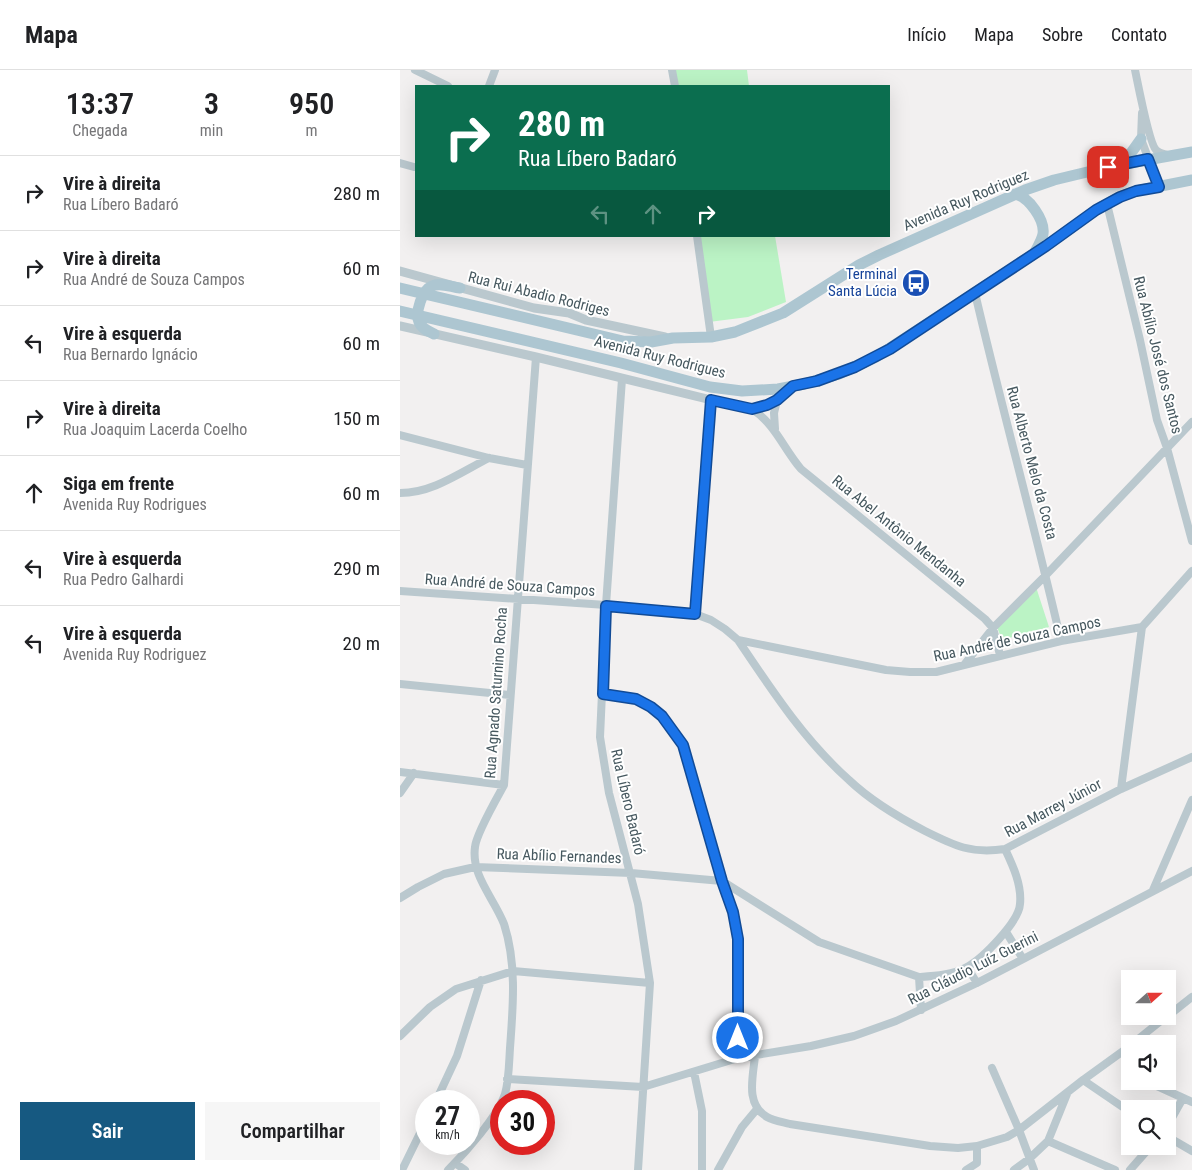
<!DOCTYPE html>
<html lang="pt">
<meta charset="utf-8">
<style>
:root{--surface:#fff;--page:#f6f6f6;--text:#202124;--muted:#757577;--line:#e0e0e0;--accent:#165981}
body{margin:0;font-family:"Roboto Condensed",sans-serif;background:var(--page);color:var(--text);height:100vh;display:flex;flex-direction:column;font-size:19px;white-space:nowrap}
*{box-sizing:border-box;margin:0}
p{font-size:16px;color:var(--muted)}
.icon{flex:none;width:28px;height:28px;fill:none;stroke:currentColor;stroke-width:2;stroke-linecap:round;stroke-linejoin:round}
.map{position:relative;flex:1;overflow:hidden}
.details{display:flex;flex-direction:column;background:var(--surface);width:400px}
.details>*{flex:none}
.hud{position:absolute;left:15px;top:15px;width:475px;height:152px;border-radius:0px;box-shadow:0 5px 20px #0002;background:#0b6e4f;color:#fff;overflow:hidden}
.needle{width:32px;rotate:69deg}
.buttons{position:absolute;left:721px;top:900px;display:grid;gap:10px}
.buttons a{display:grid;place-items:center;width:55px;height:55px;border-radius:0px;background:var(--surface);box-shadow:0 5px 20px #0002;font-size:25px}
.speed{position:absolute;left:15px;top:1020px;display:flex;gap:10px;font-size:25px;font-weight:700;text-align:center}
.speed>*{display:grid;place-content:center;width:65px;height:65px;border-radius:50%;background:var(--surface);box-shadow:0 5px 20px #0002;line-height:1}
.speed small{font-size:12px;font-weight:400}
.speed .limit{border:8px solid #d22;background:#fff;color:#111}
.pin{position:absolute;display:grid;place-items:center;width:42px;height:42px;color:#fff;margin:-21px;border-radius:10px;box-shadow:0 2px 8px #0006}
.me{position:absolute;width:55px;margin:-28px;rotate:0deg;stroke-linejoin:round;filter:drop-shadow(0 0 4px #0008)}
.turn{display:flex;align-items:center;gap:18px;height:105px;padding:0 20px;font-size:22px}
.turn .icon{width:65px;height:65px;stroke-width:2.5}
.turn b{display:block;font-size:35px;line-height:42px}
.lanes{display:flex;align-items:center;height:48px;padding:0 20px;background:#0003;justify-content:center;gap:25px;direction:ltr}
.lanes .off{opacity:.35}
.eta{display:flex;justify-content:space-evenly;align-items:center;height:85px;text-align:center}
.eta b{font-size:30px;font-weight:600;line-height:35px}
.cta{display:flex;gap:10px;margin-top:auto;padding:10px 20px}
.cta a{flex:1;height:58px;border-radius:0px;background:var(--accent);color:#fff;font-size:20px;font-weight:600;line-height:58px;text-align:center}
.cta a+a{background:var(--page);color:var(--text)}
ul{padding:0;list-style:none}
li{display:flex;align-items:center;gap:15px;height:75px;padding:0 20px;border-top:1px solid var(--line)}
li div{flex:1}
li b{display:block;font-size:19px}
li em{font-style:normal}
header{display:flex;align-items:center;gap:30px;box-sizing:border-box;height:70px;padding:0 25px;background:var(--surface);border-bottom:1px solid var(--line)}
header strong{font-size:24px}
nav{display:flex;gap:28px;margin-inline-start:auto;font-size:18px}
main{display:flex;flex:1;min-height:0}
.map>svg:first-child{display:block}
</style>
<header>
<strong>Mapa</strong>
<nav><a>Início</a><a>Mapa</a><a>Sobre</a><a>Contato</a></nav>
</header>
<main>
<section class="details">
<div class="eta">
<div><b>13:37</b><p>Chegada</p></div>
<div><b>3</b><p>min</p></div>
<div><b>950</b><p>m</p></div>
</div>
<ul>
<li><svg class="icon" aria-label="right" viewBox="0 0 24 24"><path d="M7 20v-9h11M14 6l5 5-5 5"/></svg><div><b>Vire à direita</b><p>Rua Líbero Badaró</p></div><em>280 m</em></li>
<li><svg class="icon" aria-label="right" viewBox="0 0 24 24"><path d="M7 20v-9h11M14 6l5 5-5 5"/></svg><div><b>Vire à direita</b><p>Rua André de Souza Campos</p></div><em>60 m</em></li>
<li><svg class="icon" aria-label="left" viewBox="0 0 24 24"><path d="M17 20v-9H6M10 6l-5 5 5 5"/></svg><div><b>Vire à esquerda</b><p>Rua Bernardo Ignácio</p></div><em>60 m</em></li>
<li><svg class="icon" aria-label="right" viewBox="0 0 24 24"><path d="M7 20v-9h11M14 6l5 5-5 5"/></svg><div><b>Vire à direita</b><p>Rua Joaquim Lacerda Coelho</p></div><em>150 m</em></li>
<li><svg class="icon" aria-label="ahead" viewBox="0 0 24 24"><path d="M12 20V5M6 11l6-6 6 6"/></svg><div><b>Siga em frente</b><p>Avenida Ruy Rodrigues</p></div><em>60 m</em></li>
<li><svg class="icon" aria-label="left" viewBox="0 0 24 24"><path d="M17 20v-9H6M10 6l-5 5 5 5"/></svg><div><b>Vire à esquerda</b><p>Rua Pedro Galhardi</p></div><em>290 m</em></li>
<li><svg class="icon" aria-label="left" viewBox="0 0 24 24"><path d="M17 20v-9H6M10 6l-5 5 5 5"/></svg><div><b>Vire à esquerda</b><p>Avenida Ruy Rodriguez</p></div><em>20 m</em></li>
</ul>
<div class="cta"><a>Sair</a><a>Compartilhar</a></div>
</section>
<div class="map">
<svg width="792" height="1100" viewBox="0 0 792 1100">
<rect width="100%" height="100%" fill="#f2f0f0"/>
<path fill="#bbf3c5" d="M272,0H347L349,16H274Z
M297,166H375L386,232L348,247L309,252Z
M636,517L649,557L602,570L597,557Z"/>
<g fill="none" stroke-linecap="round" stroke-linejoin="round">
<path stroke="#bac8ce" stroke-width="8" d="M15,0L48,16
M272,0L275,16
M735,0C738,14 749,73 756,80C759,83 764,84 767,85
M89,16L95,0
M742,43L741,69L759,117
M0,93L14,97
M707,134L740,270L757,350L767,378L792,471
M297,166L311,267
M575,223C602,339 634,454 661,571
M222,309L206,535L200,667L209,723L238,834L250,913L238,1100
M352,339C376,355 383,378 401,399L585,549L593,558L600,585
M375,359L374,343L377,330
M0,365L89,388L127,395
M0,423C33,423 61,402 89,388
M0,521L206,535L295,544L311,550L325,559L338,570L486,600L510,602H536L661,571L742,557
M295,544L311,330
M338,570C371,619 404,670 449,710C471,731 498,747 525,761C555,776 571,784 605,779L721,719L792,687
M564,595L593,558L646,505L792,352
M0,614L110,625
M203,624L236,629L251,637L262,646L283,675L322,811L333,842L339,869L338,988
M0,702L104,715
M721,719L742,557L792,501
M0,723L14,703
M753,820L792,730
M0,828L18,817L44,804L75,797L231,803L322,811L419,872L519,907C534,906 553,905 567,897C582,889 619,852 620,834C622,815 613,796 605,779
M606,862L623,889
M567,897L577,913
M519,907L521,940
M768,946L792,927
M0,966L30,937L56,919L113,901L250,913
M732,974L767,946
M726,979L730,992
M355,986C353,1007 345,1034 367,1047C374,1051 383,1052 390,1054L530,1076L558,1078L577,1076L607,1067L619,1060L683,1010L730,976
M592,998L619,1060L634,1100
M294,1002L302,1041V1100
M107,1009L243,1017L338,988L411,976L454,966L496,951L577,913L792,801
M683,1010L730,1042
M746,1011L792,1032
M36,1031L57,986L81,910
M768,1055L783,1028
M768,1067L792,1081
M648,1071L715,1100
M55,1093L65,1100
M2,1100L26,1051
M48,1100C66,1082 97,1047 105,1024C109,1010 109,993 110,978C113,937 117,894 104,854C94,828 71,806 75,777C76,764 97,728 104,715L136,287
M318,1100L342,1057L357,1039
M566,1100L577,1093V1076
M614,1100L629,1089L648,1071L667,1024
M730,1100L751,1076"/>
<path stroke="#bac8ce" stroke-width="9" d="M0,201L134,238L169,243L186,250L265,267
M0,256L136,287L344,338C364,340 378,328 393,316"/>
<path stroke="#adc6d1" stroke-width="11" d="M714,94L731,83L741,69
M615,124C629,127 645,150 643,164C642,170 638,176 635,182
M0,218L223,271L251,272L273,268L311,267L335,262L383,243L459,195L479,185L625,120L654,110L708,97L792,82
M0,241L221,293L310,317L342,321L378,319L404,314L439,304L476,287L646,176L696,140L719,127L736,121L792,110
M34,264C28,261 22,259 19,252C15,242 22,220 32,216C40,212 51,217 60,218"/>
</g>
<g fill="none" stroke-linecap="round" stroke-linejoin="round">
<defs>
<path id="route" d="M338,968V869L333,842L322,811L283,675L262,646L251,637L236,629L203,624L206,536L295,544L311,330L352,339L367,335L377,330L393,316L417,311L455,297L490,279L561,232L646,176L696,140L720,127L736,121L759,117L748,89L708,97"/>
</defs>
<use href="#route" stroke="#114b97" stroke-width="12"/>
<use href="#route" stroke="#1a73e8" stroke-width="9"/>
</g>
<defs>
<symbol id="bus-disc" viewBox="-11 -11 22 22"><circle r="9.5" fill="#1a4fb4" stroke="#fff"/><path d="M-5-6H5V4H4V6H2V4H-2V6H-4V4H-5ZM-3.5-4V0h7V-4ZM-3.5 1.2v1.5H-2V1.2ZM2 1.2v1.5H3.5V1.2Z" fill="#fff"/></symbol>
</defs>
<g fill-rule="evenodd">
<use href="#bus-disc" x="500" y="197" width="32" height="32"/>
</g>
<g text-anchor="middle" stroke-width="4" stroke-linejoin="round" paint-order="stroke">
<g font-size="15" fill="#46585f" stroke="#fff">
<text transform="translate(566 130) rotate(-23)" y="5">Avenida Ruy Rodriguez</text>
<text transform="translate(139 224) rotate(14)" y="5">Rua Rui Abadio Rodriges</text>
<text transform="translate(758 285) rotate(76)" y="5">Rua Abílio José dos Santos</text>
<text transform="translate(260 287) rotate(14)" y="5">Avenida Ruy Rodrigues</text>
<text transform="translate(632 393) rotate(75)" y="5">Rua Alberto Melo da Costa</text>
<text transform="translate(499 461) rotate(39)" y="5">Rua Abel Antônio Mendanha</text>
<text transform="translate(110 515) rotate(4)" y="5">Rua André de Souza Campos</text>
<text transform="translate(617 569) rotate(-12)" y="5">Rua André de Souza Campos</text>
<text transform="translate(96 623) rotate(-86)" y="5">Rua Agnado Saturnino Rocha</text>
<text transform="translate(228 732) rotate(77)" y="5">Rua Líbero Badaró</text>
<text transform="translate(653 738) rotate(-28)" y="5">Rua Marrey Júnior</text>
<text transform="translate(159 786) rotate(2)" y="5">Rua Abílio Fernandes</text>
<text transform="translate(573 898) rotate(-27)" y="5">Rua Cláudio Luíz Guerini</text>
</g>
<g font-size="15" fill="#164399" stroke="#fff" text-anchor="end">
<text x="497" y="209">Terminal<tspan x="497" dy="17">Santa Lúcia</tspan></text>
</g>
</g>
</svg>
<div class="buttons">
<a><svg class="needle" viewBox="-14 -14 28 28"><path d="M0-13l5 13h-10z" fill="#e53935"/><path d="M0 13l5-13h-10z" fill="#757577"/></svg></a>
<a><svg class="icon" aria-label="sound" viewBox="0 0 24 24"><path d="M4 9h4l5-4v14l-5-4H4zM17 9q2 3 0 6"/></svg></a>
<a><svg class="icon" aria-label="search" viewBox="0 0 24 24"><circle cx="10" cy="10" r="6"/><path d="M15 15l6 6"/></svg></a>
</div>
<div class="speed"><div>27<small>km/h</small></div><div class="limit">30</div></div>
<div class="pin" style="left:708px;top:97px;background:#d93025"><svg class="icon" aria-label="arrive" viewBox="0 0 24 24"><path d="M6 21V4h12l-3 4 3 4H6"/></svg></div>
<svg class="me" style="left:338px;top:968px" viewBox="-20 -20 40 40"><circle r="17" fill="#1a73e8" stroke="#fff" stroke-width="3"/><path d="M0-11L8 9 0 5-8 9z" fill="#fff"/></svg>
<div class="hud">
<div class="turn"><svg class="icon" aria-label="right" viewBox="0 0 24 24"><path d="M7 20v-9h11M14 6l5 5-5 5"/></svg><div><b>280 m</b>Rua Líbero Badaró</div></div>
<div class="lanes"><svg class="icon off" aria-label="left" viewBox="0 0 24 24"><path d="M17 20v-9H6M10 6l-5 5 5 5"/></svg><svg class="icon off" aria-label="ahead" viewBox="0 0 24 24"><path d="M12 20V5M6 11l6-6 6 6"/></svg><svg class="icon" aria-label="right" viewBox="0 0 24 24"><path d="M7 20v-9h11M14 6l5 5-5 5"/></svg></div>
</div>
</div>
</main>
